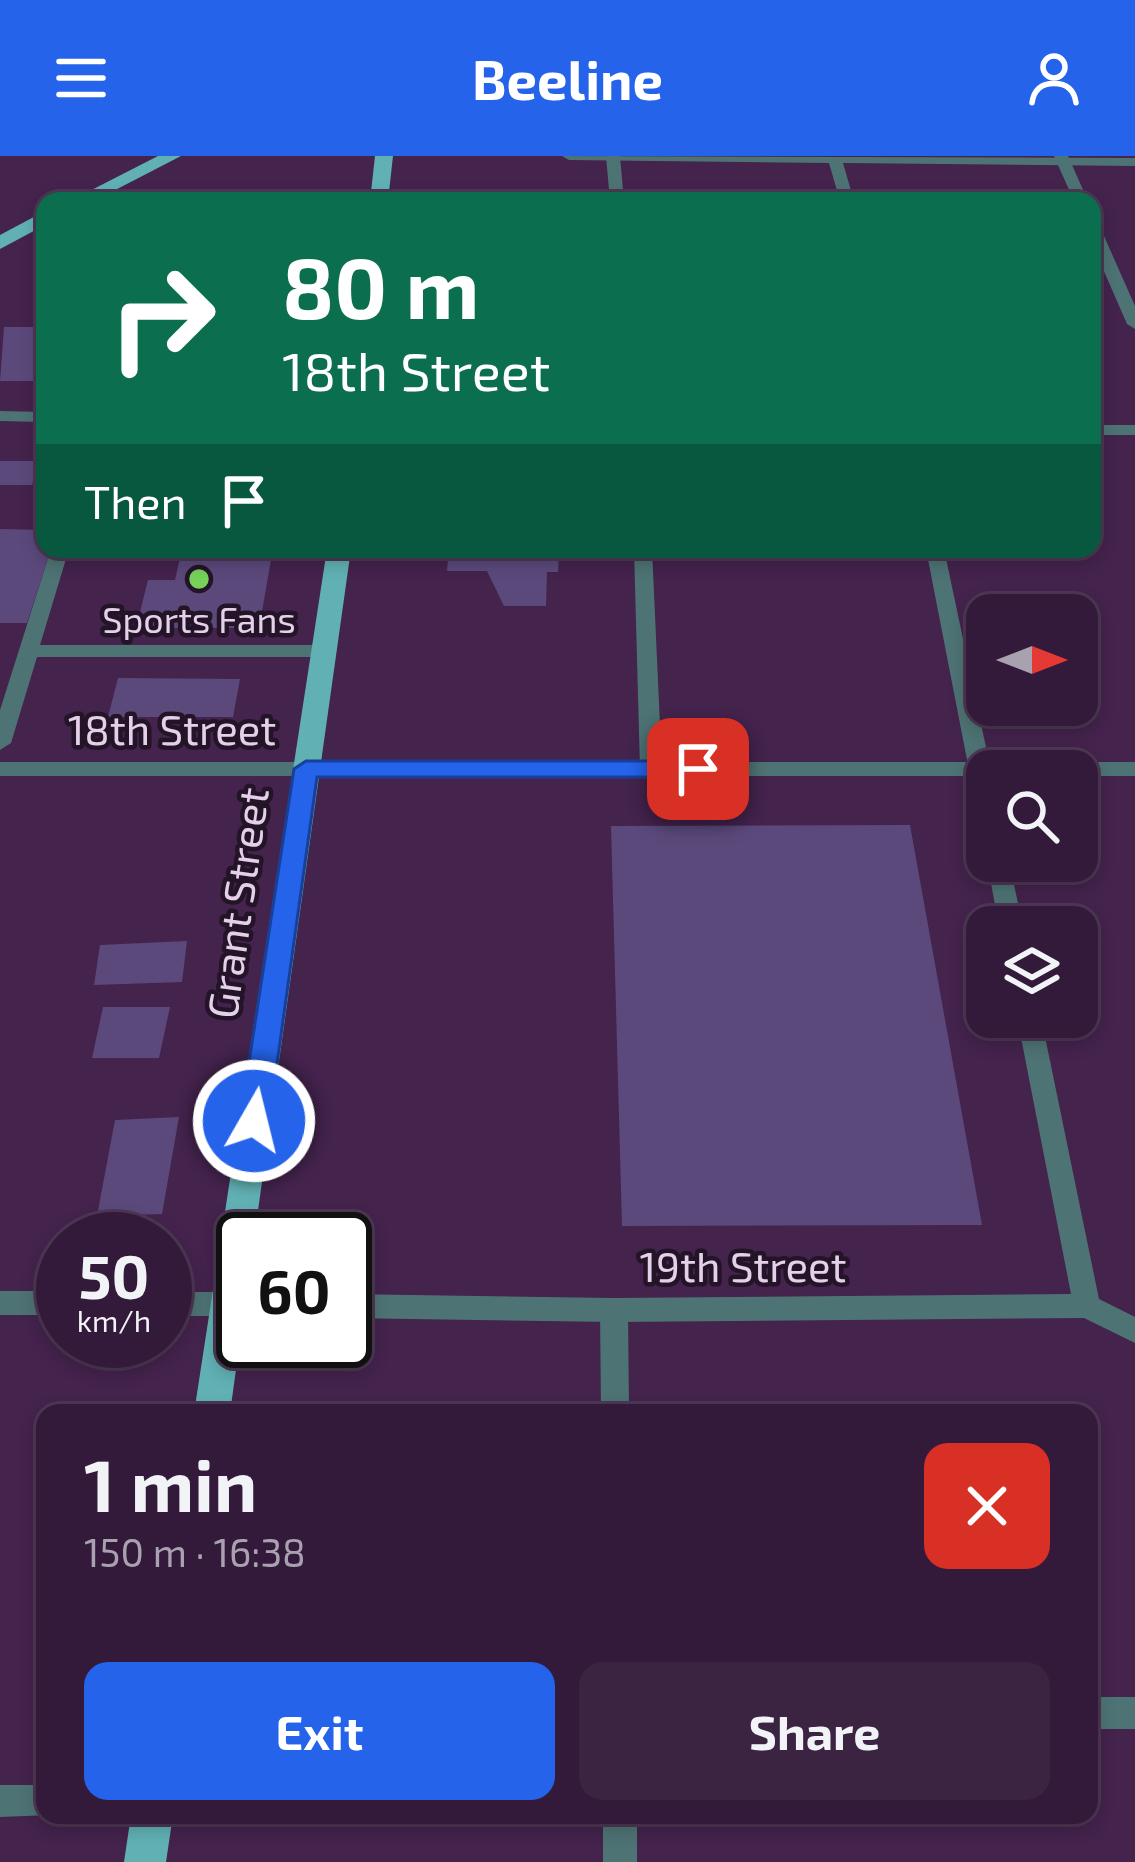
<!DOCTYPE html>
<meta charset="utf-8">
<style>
:root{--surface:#331a3a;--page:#3b2342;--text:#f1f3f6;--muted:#a9a1af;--line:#4e3854;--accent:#2563eb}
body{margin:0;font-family:"Exo 2",sans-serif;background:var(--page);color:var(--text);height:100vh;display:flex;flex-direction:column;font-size:45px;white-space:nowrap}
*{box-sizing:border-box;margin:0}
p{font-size:39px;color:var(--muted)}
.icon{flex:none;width:66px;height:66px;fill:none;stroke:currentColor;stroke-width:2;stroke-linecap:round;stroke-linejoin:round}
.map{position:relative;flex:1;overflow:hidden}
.drawer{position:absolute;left:36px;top:1248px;width:1062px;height:420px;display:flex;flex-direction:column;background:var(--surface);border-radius:24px;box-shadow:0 6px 18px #0003,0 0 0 3px var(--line)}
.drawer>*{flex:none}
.guide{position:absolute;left:36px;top:36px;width:1065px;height:366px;border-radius:24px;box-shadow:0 6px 18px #0003,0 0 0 3px var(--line);background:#0b6e4f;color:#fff;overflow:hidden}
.needle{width:78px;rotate:90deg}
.tools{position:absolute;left:966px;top:438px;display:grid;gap:24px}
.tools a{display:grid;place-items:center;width:132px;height:132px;border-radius:24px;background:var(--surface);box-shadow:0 6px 18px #0003,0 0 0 3px var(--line);font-size:60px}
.speed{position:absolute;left:36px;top:1056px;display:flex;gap:24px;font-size:60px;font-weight:700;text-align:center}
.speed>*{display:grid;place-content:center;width:156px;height:156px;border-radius:50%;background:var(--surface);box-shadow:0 6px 18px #0003,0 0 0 3px var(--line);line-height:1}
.speed small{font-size:30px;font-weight:400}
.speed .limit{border:6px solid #111;border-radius:18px;background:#fff;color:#111}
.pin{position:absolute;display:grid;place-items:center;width:102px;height:102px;color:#fff;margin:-51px;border-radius:24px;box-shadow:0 6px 18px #0006}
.me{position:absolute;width:132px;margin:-66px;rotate:8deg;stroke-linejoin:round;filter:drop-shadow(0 0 9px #0008)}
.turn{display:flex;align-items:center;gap:42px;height:252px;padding:0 48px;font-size:54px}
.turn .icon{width:156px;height:156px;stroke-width:2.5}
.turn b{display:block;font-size:84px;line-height:102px}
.then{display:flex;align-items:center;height:114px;padding:0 48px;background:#0003;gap:24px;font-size:45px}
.round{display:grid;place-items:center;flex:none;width:126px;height:126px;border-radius:24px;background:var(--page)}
.headline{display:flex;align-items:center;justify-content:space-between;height:204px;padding:0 48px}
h1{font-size:72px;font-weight:700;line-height:90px}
.button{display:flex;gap:24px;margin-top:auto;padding:24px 48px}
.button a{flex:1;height:138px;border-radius:24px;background:var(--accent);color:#fff;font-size:48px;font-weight:700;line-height:138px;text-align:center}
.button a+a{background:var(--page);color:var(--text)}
header{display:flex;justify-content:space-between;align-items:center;height:156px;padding:0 48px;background:var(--accent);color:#fff;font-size:54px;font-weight:700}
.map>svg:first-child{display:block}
</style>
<header><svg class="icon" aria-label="menu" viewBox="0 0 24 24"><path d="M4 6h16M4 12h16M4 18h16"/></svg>Beeline<svg class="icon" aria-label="person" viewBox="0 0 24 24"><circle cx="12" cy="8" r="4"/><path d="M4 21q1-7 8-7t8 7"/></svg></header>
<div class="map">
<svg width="1135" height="1706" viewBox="0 0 1135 1706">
<rect width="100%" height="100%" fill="#44234d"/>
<path fill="#5b497c" d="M4,171H45V225H0Z
M0,305H40L32,329H0Z
M0,373L45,374V393H51L27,467H0Z
M182,393H273L259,472H136L148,424H175Z
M449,393H576V398H559L558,416H547L546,450H504L487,415H447Z
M118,522L240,523L233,561H108Z
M910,669L982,1069L622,1070L611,670Z
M187,785L182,826L94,829L100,789Z
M103,851H170L159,902H92Z
M179,961L162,1058L97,1060L115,964Z"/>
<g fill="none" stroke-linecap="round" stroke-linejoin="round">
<path fill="#4e7374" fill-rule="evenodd" d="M606,0H620L624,45H610Z
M1054,0H1068L1088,45H1074Z
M92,35L118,42L120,45L87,42V36Z
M1092,66L1100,71L1135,150V173L1127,168L1092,88Z
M51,393H69L40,489H324L334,495L324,501H37L11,587L0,594V554Z
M634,393H652L662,613L651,620L640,613Z
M614,1142L624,1146L628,1154L629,1257H601L600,1154L604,1146Z
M1089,1541H1135V1573H1089Z
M0,1629H45V1659H51L0,1661Z
M603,1659H637V1706H603Z"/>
<path fill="#4e7374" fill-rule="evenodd" d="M562,0L1135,2V10L843,7L854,45H840L829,7L569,4Z
M0,255L45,256V266L0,265Z
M1092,269H1135V279H1092Z
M926,393H944L991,615H987V658L976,650Z
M987,705H1009L1023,771H999Z
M1017,861H1041L1099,1143L1135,1161V1187L1084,1162L614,1166L345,1162V1138L614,1142L1071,1138Z
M0,1135H63V1159H0Z
M165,1136H243V1160H165Z"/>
<path fill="#4e7374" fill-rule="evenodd" d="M0,606H1135V620H1077V615H987V620H0Z"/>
<path fill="#61b1b4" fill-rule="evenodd" d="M158,0H181L94,45H70Z
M375,0H393L388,45H370Z
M45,55V69L0,93V79Z
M327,393H351L254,1083H243V1163L230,1257H194Z
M131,1659H173L166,1706H124Z"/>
</g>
<path fill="#2563eb" stroke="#184099" stroke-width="3" d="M306,605H698L710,613L698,621H317L269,965L265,973H244L240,965L294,613Z"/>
<circle fill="#77d259" stroke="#231427" stroke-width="4.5" cx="199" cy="423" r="12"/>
<g text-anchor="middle" stroke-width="9" stroke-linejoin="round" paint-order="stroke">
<g font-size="36" fill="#e5d0ea" stroke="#231427">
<text x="199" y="477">Sports Fans</text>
</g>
<g font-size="42" fill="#e5d0ea" stroke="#231427">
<text x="172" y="589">18th Street</text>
<text transform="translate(238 747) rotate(-82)" y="15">Grant Street</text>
<text x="743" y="1126">19th Street</text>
</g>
</g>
</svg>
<div class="tools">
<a><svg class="needle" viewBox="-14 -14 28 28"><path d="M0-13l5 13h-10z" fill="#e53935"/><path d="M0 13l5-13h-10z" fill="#a9a1af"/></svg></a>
<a><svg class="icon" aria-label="search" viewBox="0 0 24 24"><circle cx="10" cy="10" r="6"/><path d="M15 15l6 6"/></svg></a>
<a><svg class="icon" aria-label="layers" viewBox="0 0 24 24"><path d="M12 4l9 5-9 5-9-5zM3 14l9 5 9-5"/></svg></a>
</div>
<div class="speed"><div>50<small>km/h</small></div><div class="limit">60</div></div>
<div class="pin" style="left:698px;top:613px;background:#d93025"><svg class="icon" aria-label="arrive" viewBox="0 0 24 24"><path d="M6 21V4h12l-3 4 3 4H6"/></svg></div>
<svg class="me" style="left:254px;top:965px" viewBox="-20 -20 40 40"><circle r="17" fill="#2563eb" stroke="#fff" stroke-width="3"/><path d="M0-11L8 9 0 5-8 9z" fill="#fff"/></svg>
<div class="guide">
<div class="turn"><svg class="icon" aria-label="right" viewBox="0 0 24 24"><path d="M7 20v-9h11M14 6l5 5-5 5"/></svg><div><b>80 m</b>18th Street</div></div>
<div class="then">Then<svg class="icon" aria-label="arrive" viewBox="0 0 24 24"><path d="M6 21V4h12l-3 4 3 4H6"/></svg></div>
</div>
<section class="drawer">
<div class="headline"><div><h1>1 min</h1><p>150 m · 16:38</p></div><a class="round" style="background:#d93025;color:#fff"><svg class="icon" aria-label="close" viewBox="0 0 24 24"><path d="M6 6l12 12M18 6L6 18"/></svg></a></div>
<div class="button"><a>Exit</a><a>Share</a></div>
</section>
</div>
